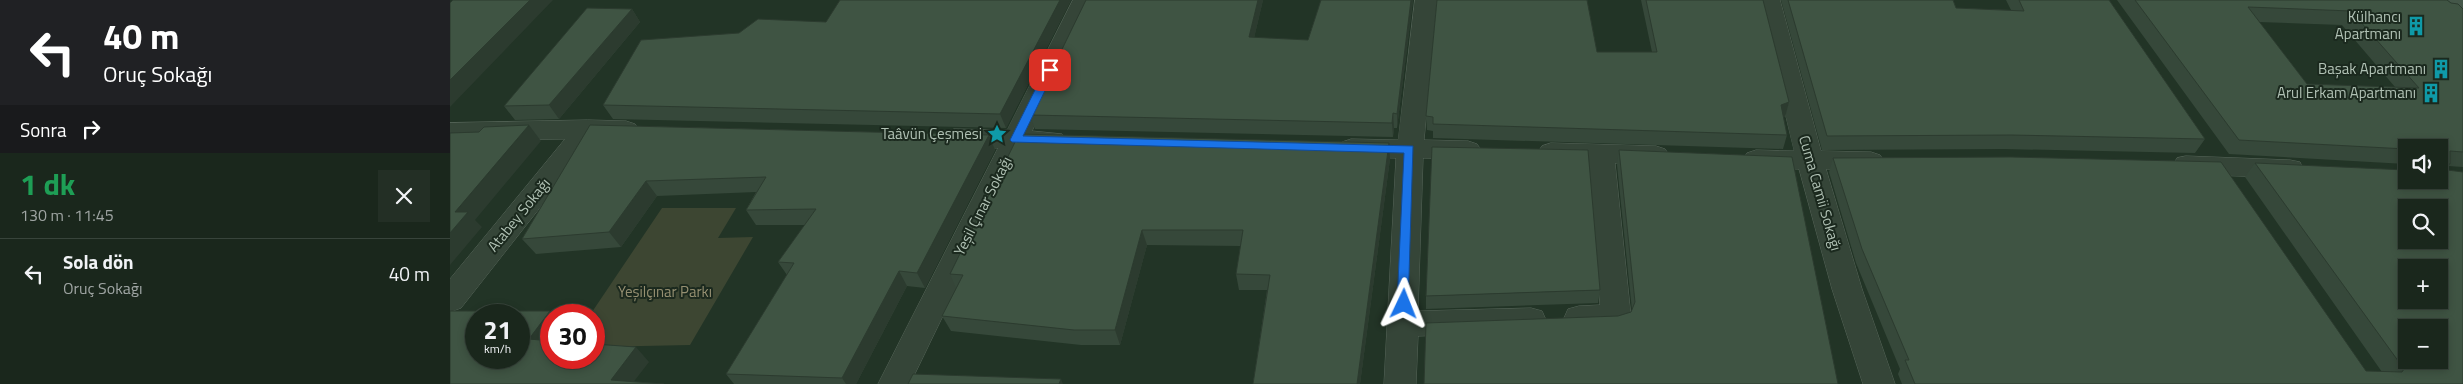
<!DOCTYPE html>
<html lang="tr">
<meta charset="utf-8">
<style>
:root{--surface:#1a271c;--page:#232f25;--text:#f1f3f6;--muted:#9fa5a3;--line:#38443b}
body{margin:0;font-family:"Titillium Web",sans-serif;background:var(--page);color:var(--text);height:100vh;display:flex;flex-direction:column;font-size:19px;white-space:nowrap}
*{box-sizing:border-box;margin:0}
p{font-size:16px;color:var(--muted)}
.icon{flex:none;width:28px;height:28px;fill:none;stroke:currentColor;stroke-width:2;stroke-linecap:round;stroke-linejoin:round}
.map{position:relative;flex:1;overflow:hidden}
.sheet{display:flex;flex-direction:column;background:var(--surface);width:450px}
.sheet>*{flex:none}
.banner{background:#202124;color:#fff;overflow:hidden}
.buttons{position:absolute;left:1948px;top:139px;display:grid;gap:10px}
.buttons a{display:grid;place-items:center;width:50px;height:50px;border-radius:0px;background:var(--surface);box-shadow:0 2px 8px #0003,0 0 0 1px var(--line);font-size:25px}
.speed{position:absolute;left:15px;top:304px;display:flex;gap:10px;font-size:25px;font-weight:700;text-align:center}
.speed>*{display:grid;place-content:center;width:65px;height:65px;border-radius:50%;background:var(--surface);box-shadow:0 2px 8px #0003,0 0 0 1px var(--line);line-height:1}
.speed small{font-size:12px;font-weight:400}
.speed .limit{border:8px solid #d22;background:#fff;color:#111}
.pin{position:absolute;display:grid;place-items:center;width:42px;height:42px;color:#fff;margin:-21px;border-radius:10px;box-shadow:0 2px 8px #0006}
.me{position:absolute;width:55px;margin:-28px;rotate:2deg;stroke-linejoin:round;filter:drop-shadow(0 0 4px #0008)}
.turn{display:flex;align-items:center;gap:18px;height:105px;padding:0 20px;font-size:22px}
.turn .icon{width:65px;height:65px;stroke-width:2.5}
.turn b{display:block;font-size:35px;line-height:42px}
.then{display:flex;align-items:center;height:48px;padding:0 20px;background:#0003;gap:10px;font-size:19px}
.round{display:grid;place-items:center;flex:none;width:52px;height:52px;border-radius:0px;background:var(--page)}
.head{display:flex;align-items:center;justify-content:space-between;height:85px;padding:0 20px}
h1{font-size:30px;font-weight:700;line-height:38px;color:#1e9e55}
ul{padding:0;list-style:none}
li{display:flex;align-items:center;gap:15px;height:70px;padding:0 20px;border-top:1px solid var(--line)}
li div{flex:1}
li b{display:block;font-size:19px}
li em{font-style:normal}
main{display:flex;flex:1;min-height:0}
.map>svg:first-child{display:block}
</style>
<main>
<section class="sheet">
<div class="banner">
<div class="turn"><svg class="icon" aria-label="left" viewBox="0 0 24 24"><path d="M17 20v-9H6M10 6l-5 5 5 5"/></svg><div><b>40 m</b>Oruç Sokağı</div></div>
<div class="then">Sonra<svg class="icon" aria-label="right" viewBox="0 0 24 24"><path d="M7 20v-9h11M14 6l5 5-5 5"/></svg></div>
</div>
<div class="head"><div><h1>1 dk</h1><p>130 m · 11:45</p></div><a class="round"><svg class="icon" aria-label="close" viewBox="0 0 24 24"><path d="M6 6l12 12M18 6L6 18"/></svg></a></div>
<ul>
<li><svg class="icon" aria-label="left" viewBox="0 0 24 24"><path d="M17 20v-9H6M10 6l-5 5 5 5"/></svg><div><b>Sola dön</b><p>Oruç Sokağı</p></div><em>40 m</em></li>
</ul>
</section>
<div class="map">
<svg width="2013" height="384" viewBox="0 0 2013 384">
<rect width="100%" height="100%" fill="#223426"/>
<path fill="#3d4632" d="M212,208H286L268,238L303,237L240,345L144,347V315H140Z"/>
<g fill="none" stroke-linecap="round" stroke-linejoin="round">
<defs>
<path id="street" d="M623,0H645L582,131L612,134L616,140L612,146L603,149L574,148L460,384H428L548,148L504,147L495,144L491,138L495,132L504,129L557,130Z
M965,0H987L974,140L1018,141L1027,144L1031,150L1027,156L1018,159L973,158L968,311L1081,308L1092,311L1096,320L1092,329L1081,332L968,336L966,384H934L946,158L901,157L892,154L888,148L892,142L901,139L948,140Z
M1308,0H1330L1371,151L1421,152L1430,155L1434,161L1430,167L1421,170L1376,169L1412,289L1445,384H1413L1382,289L1349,169L1306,168L1297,165L1293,159L1297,153L1306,150L1344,151Z
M138,120L176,121L185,124L189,130L185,136L176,139H144L11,308L0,312V279L115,139L0,141V123Z
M1101,143L1206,146L1215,149L1219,155L1215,161L1206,164L1165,163L1181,317L1177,326C1159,331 1136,332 1118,327L1114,318L1118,309L1129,306L1150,305L1138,162L1101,161L1092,158L1088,152L1092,146Z
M1736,156L1840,160L1850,162L1853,169L1850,176L1840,178L1736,174L1727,172L1723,165L1727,158Z"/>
<path id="secondary" d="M1992,0H2013V17L2005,15Z"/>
</defs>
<use href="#street" stroke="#566559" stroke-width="1"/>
<use href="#secondary" stroke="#566559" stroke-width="1"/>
<use href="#street" fill="#354538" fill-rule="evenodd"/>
<use href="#secondary" fill="#445749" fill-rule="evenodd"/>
</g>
<path fill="#36483a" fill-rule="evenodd" d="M621,0L556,128L163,119L153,105L289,33L376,22Z
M813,0L804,38L858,40L871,0H963L947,128H944L943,137L585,129L580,115Z
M1191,0H1313L1339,102L1335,117H1333L1337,135L1333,149L983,138V131L977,130L976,116L1147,52H1202Z
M1331,0H1503L1506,8L1561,10L1556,0H1659L1755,139L1745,153L1554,149L1372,150Z
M1667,0H1997L2001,3L2013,9V167L1998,166L1994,170L2013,384H1452L1448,374L1450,369L1406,263L1379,172L1383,158L1916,371L1932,372L1795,177L1805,163L1989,180V148H1956V164L1779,154ZM1809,22L1892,25L1945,87L1857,84Z
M182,9L190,22L109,119L65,120L54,106Z
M140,125L539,135L545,150L475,288L457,286L406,384H284L276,374L337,275L328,262L355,225H306L296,210L306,192L207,196L171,247L86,254L72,239Z
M1169,150L1388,384L1168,316L1181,312L1182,310L1167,165Z
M940,159L910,384H803L817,290H789L786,274L791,246L697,245L670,345H631L501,331L492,316L506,288L500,274Z
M1150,290L1148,303L976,309V296Z"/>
<path fill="#2c3b2f" d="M80,0H103L0,107V80Z
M610,0H621L556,128L550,114Z
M808,0H813L801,51L799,37Z
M961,0H963L947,128V114Z
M182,9L190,22L109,119L99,105Z
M1339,102L1335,117L1327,119L1331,105Z
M943,113L944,128L943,137L942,123Z
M79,125L91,141L25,220L32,227L0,265V233L5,212Z
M539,135L545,150L475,288L467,273Z
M939,143L940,159L910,384H907Z
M196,181L207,196L171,247L159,232Z
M692,230L697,245L670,345L665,330Z
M449,271L457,286L406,384H396L392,378Z
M100,311L104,315H101V344L79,339Z
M186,347L199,362L182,384L161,380Z
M611,379L613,384H609Z"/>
<path fill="#3f5443" stroke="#2c3b2f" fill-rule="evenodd" d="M3,0H80L0,80V3Z
M390,0H610L550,114L153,105L191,40L289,33L308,19L376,22Z
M636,0H808L799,37L858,40L871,0H961L947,114L943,113L942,123L580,115Z
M987,0H1137L1147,52H1207L1196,0H1313L1339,102L1331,105L1337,135L983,124V117L976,116Z
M1338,0H1503L1506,8L1574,11L1569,0H1659L1755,139L1561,135L1377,136Z
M1685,0H1997L2001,3L2008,4L2013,9V152L2000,151V164L1989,165L1990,169L2013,172V384H1465L1455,360H1459L1412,249L1383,158L1561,157L1771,162L1916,371L1952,372L1954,369L1805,163L1956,170V180H1989V148H1956V149L1789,140ZM1798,7L1901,11L1969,88L1857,84ZM1956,208H1989V240H1956ZM1956,268H1989V300H1956ZM1956,328H1989V360H1956Z
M137,8L182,9L99,105L54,106Z
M79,125L5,212H18L0,233V133L29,132L34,127Z
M140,125L539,135L467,273L449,271L392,378L276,374L344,263L328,262L366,209L296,210L316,177L196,181L159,232L72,239Z
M569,134L939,143L907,384H803L820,275L786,274L793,230H692L665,330H624L492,316L513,275L500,274Z
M982,147L1138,150L1150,290L976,296Z
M1169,150L1342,157L1388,384H974L976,323L1168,316L1181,312L1185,302Z
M0,311H100L79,339L101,341V358H144V344L186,347L161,380L214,384H0ZM26,315H69V358H26Z
M463,374L611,379L609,384H458Z"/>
<path fill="#1a73e8" stroke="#114b97" d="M600,67L605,70L573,136L963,146L958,308L954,309L947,304L954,153L562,142L560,140L595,70Z"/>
<defs>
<symbol id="building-bare" viewBox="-9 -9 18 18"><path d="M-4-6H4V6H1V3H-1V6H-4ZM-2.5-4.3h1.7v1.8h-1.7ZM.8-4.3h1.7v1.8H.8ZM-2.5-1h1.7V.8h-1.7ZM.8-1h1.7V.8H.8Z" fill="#0f9aa8" stroke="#1b291e" stroke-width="2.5" paint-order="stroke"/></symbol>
<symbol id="sight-bare" viewBox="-9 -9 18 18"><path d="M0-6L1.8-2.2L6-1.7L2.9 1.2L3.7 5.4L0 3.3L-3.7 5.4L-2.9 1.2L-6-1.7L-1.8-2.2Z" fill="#0f9aa8" stroke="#1b291e" stroke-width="2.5" paint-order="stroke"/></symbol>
</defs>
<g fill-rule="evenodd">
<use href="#building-bare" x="1952" y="12" width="28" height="28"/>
<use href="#building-bare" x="1977" y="55" width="28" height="28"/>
<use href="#building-bare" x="1967" y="79" width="28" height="28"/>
<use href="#sight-bare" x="533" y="120" width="28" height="28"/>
</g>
<g text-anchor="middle" stroke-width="4" stroke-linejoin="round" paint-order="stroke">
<g font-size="15" fill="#b0c1b4" stroke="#1b291e" text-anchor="end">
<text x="1951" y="22">Külhancı<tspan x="1951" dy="17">Apartmanı</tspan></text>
<text x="1976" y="74">Başak Apartmanı</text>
<text x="1966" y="98">Arul Erkam Apartmanı</text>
<text x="532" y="139">Taâvün Çeşmesi</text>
</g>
<g font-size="15" fill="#b0c1b4" stroke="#1b291e">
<text transform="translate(1370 193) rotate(74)" y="5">Cuma Camii Sokağı</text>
<text transform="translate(533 206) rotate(-63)" y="5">Yeşil Çınar Sokağı</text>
<text transform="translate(69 215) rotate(-51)" y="5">Atabey Sokağı</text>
</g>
<g font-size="15" fill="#958f71" stroke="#1b291e">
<text x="215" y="297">Yeşilçınar Parkı</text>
</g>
</g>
</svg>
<div class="buttons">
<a><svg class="icon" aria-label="sound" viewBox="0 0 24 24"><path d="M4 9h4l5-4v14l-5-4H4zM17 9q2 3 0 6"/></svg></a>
<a><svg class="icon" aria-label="search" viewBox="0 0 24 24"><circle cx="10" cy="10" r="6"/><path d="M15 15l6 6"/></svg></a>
<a>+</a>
<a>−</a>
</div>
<div class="speed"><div>21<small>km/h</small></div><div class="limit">30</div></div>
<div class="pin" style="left:600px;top:70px;background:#d93025"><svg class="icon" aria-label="arrive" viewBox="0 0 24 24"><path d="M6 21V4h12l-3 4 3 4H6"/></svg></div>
<svg class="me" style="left:954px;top:304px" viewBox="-20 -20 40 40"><path d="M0-17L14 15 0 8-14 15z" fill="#1a73e8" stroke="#fff" stroke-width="4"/></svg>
</div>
</main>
